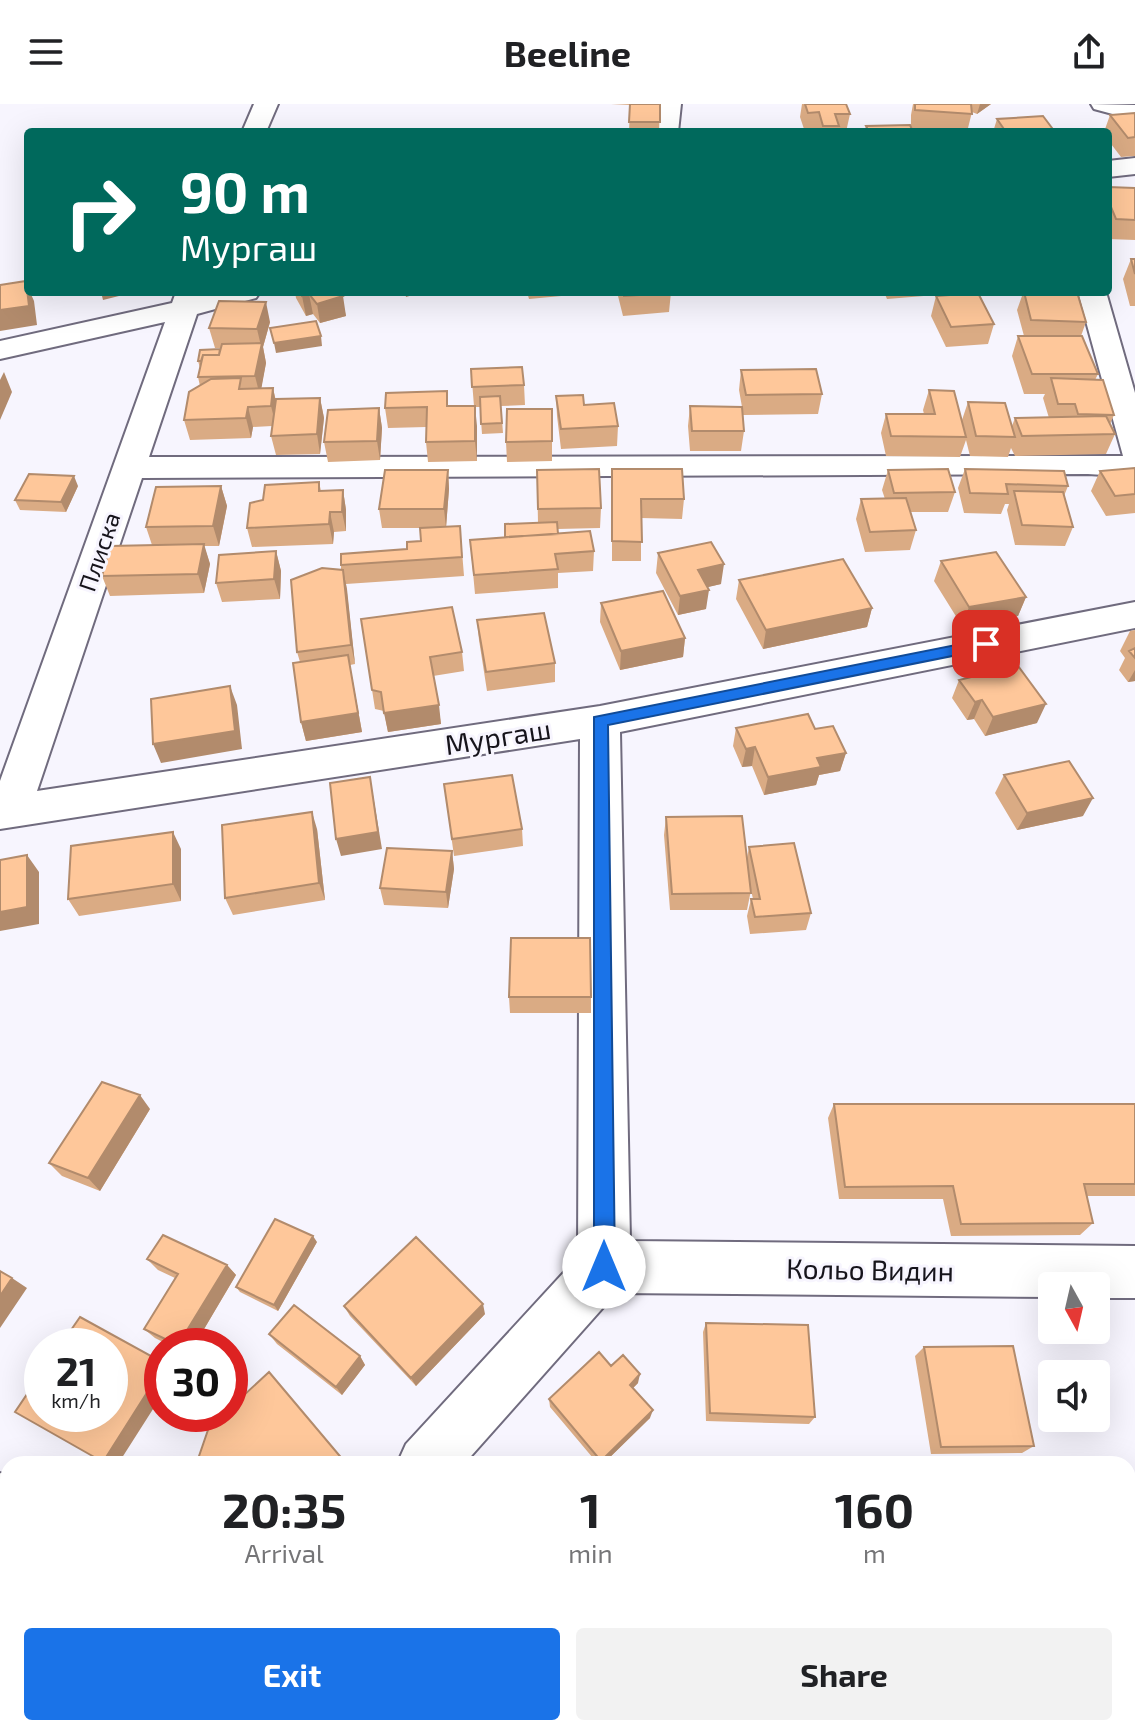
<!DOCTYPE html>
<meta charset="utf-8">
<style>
:root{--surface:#fff;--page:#f2f2f2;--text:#202124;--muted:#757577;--accent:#1a73e8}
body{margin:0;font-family:"Exo 2",sans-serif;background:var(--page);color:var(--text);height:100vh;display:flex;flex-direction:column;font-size:30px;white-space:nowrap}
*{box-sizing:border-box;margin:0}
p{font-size:26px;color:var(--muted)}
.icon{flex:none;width:44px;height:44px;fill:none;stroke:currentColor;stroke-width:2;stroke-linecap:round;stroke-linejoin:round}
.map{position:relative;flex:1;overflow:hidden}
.side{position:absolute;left:0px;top:1352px;width:1136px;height:280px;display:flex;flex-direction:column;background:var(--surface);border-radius:24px 24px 0 0;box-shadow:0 8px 32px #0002}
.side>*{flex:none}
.hud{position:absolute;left:24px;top:24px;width:1088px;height:168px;border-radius:8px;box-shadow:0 8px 32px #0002;background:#00695c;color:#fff;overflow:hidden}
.needle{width:52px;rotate:172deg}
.buttons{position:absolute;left:1038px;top:1168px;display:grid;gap:16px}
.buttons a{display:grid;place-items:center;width:72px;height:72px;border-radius:8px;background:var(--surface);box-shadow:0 8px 32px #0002;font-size:40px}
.speed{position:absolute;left:24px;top:1224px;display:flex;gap:16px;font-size:40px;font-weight:700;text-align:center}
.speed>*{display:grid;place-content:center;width:104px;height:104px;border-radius:50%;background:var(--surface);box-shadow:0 8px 32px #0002;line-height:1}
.speed small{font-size:20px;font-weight:400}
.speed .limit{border:12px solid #d22;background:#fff;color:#111}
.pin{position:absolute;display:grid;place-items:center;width:68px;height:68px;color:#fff;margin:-34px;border-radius:16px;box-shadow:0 4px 12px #0006}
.me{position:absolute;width:88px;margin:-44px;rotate:0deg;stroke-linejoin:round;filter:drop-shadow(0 0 6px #0008)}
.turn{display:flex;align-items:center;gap:28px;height:168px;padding:0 24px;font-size:36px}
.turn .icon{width:104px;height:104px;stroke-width:2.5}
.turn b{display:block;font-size:56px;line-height:68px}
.eta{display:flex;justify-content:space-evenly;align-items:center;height:136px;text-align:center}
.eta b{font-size:48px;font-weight:700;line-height:56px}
.button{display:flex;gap:16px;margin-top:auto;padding:16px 24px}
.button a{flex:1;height:92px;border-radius:8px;background:var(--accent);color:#fff;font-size:32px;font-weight:700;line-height:92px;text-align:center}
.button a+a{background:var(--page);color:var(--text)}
header{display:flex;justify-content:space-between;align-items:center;height:104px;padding:0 24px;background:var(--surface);font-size:36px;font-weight:700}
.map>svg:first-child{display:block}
</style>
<header><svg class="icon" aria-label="menu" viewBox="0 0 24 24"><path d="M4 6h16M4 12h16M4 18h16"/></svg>Beeline<svg class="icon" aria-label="share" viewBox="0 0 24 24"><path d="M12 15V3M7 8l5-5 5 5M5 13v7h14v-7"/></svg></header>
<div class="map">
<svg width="1135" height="1632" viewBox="0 0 1135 1632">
<rect width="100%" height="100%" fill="#f7f5fe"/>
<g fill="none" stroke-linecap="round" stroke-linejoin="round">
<defs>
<path id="minor" d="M254,0H278L266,28H242Z
M657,0H681L678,28H654Z
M1091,0L1135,1V16L1094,5Z
M1135,54V70L1108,73V57Z
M176,188H204V191L260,188L256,194L197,210L149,353L1123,352L1078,188H1106L1135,289V373L1088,370L142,374L37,687L600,602L1135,498V524L620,628L630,1137L1135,1142V1194H1096V1182H1052V1193L616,1189L464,1360H397L406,1340L578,1153L580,635L0,725V677L165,218L0,255V237L172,199Z
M0,1369L8,1372V1431L0,1428Z
M192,1624H257L253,1632H189Z
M419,1624H497L500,1632H423Z"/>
</defs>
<use href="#minor" stroke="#706b7e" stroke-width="4"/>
<use href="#minor" fill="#fff" fill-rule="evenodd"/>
</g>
<path fill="#daab84" d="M611,0H660L659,28H629L630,1Z
M802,0H846L850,10L846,28H805L800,13Z
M913,0H991L977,10L972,8L967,28L911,25L913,28H865L866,22L911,23V11Z
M1135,9V52L1121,53L1108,36V28H1104L1110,11Z
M997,15L1055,28H993Z
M1108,83L1135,84V136L1108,135Z
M1131,155H1135V202H1130L1123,175Z
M295,188H340L346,212L320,219L313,210L306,212L296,194Z
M527,188H572V191L529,195Z
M617,188H671L669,208L623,212Z
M884,188H936V191L887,195Z
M1015,188H1077L1086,218L1081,232L1098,270L1095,276L1114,311L1110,320L1115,330L1106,350L1015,352L1011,344L1008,353L970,352L966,336L960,353L886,352L881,329L886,310H924L923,306L929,286L962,316L968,298L1012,322L1015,314H1049L1043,294L1045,290H1024L1012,252L1018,232H1024L1017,206L1022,192L1016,191Z
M936,192L994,220L988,240L946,243L931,212Z
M270,218L263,243L266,259L261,284H273L276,297L320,294L324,314L320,350L276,351L271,332L272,322L253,323L251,334L190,336L184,316L200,282L198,273L200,264L198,257L221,244H215L209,224Z
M471,265L524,281L525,301L501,302L503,329L482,330L480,303H475L477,357L428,358L426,338V323L388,324L385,304L447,287L448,302H474Z
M741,266L822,290L818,310L743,311L744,327L741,347H690L688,322L690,302L742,303L739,286Z
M556,292L584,301L618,322L617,342L561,345L557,312Z
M379,304L382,324L380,356L328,358L324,338Z
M552,305V357L507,358L506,338Z
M1135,364V409L1106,412L1091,387L1100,367Z
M612,365L684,395L682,415L641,414V457H612Z
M965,365L1068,382L1064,392L1073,423L1065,442L1015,441L1007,406L1009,400H1005L1001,410L964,409L958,384Z
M448,366L449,385L446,423L460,422L464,472L346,480L355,560L350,561L362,628L306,637L301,618L300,558L297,548L341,466V461L407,445L421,437L420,424H382L379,405Z
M537,366L601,404L600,424L557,425L558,429L594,447L593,467L558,469V484L475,490L470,436L505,433L538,419Z
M888,366L955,388L948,408H910L916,426L910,446L865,448L856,415L861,395H885L882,386Z
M319,378L321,387L343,386L346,406V427L334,428L333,440L252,443L247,424L263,396Z
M78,382L66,408L20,406L15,396Z
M221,382L227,402L219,442H204L210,460L204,489L110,492L102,472L152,441L146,423Z
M276,447L281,467L280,495L222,498L216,479Z
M658,449L721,480L707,483L706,505L678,511L656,469Z
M941,457L1026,493L1018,512L962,522L934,477Z
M739,476L872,504L867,523L763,545L736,495Z
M601,499L685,534L683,553L620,566L600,518Z
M361,515L462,548L464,567L433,572L441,620L388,628L384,607L375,605Z
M477,516L555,559V578L487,587L479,536Z
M1135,526V577L1128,578L1119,566L1125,554L1120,547L1130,527Z
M971,566L1037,619L985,632L974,615L967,616L952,594L959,576L968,574Z
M736,624L815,625L846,649L840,667L819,671L816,681L764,691L752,662L742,663L733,642Z
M1004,671L1083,712L1017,726L995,689Z
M444,680L522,725L523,742L454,752Z
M666,713L747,754L749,743L811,809L806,826L750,830L747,812L751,795H753L751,786L747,806H670L664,731Z
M317,725L325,796L233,811L225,794Z
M181,745V797L79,812L68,795Z
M452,747L454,765L448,804L384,801L380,784Z
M509,893H591V909H510Z
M834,1000H1135V1092H1087L1093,1119L1080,1131L951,1132L943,1095H839L828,1014Z
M150,1005L100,1087L62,1072L49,1059Z
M317,1138L278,1207L240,1188L236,1183Z
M147,1155L227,1161L236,1171L194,1242H171L155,1234L144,1225L175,1174L158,1166Z
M344,1202L485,1210L416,1282L350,1212Z
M706,1219L815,1313L809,1320L706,1317L703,1228Z
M269,1230L360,1252L365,1261L342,1291L277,1240Z
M924,1243L1034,1342L1022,1349L931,1350L915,1252Z
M611,1262L638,1279L633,1284L650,1314L603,1360H598L550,1303L549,1295Z
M938,1624H1030V1632H937Z"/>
<path fill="#b28b6c" d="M980,0H991L977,10Z
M26,177L28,182V188H30L34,197L37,221L0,227V206Z
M101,188H135L103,196Z
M405,188H423L406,193Z
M309,190L313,210L306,212L302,192Z
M343,192L346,212L320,219L317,200Z
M266,198L270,218L263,243L266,259L260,292L255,272L261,242L257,225Z
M321,232L322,242L276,249L274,239Z
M4,268L12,288L0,316V276Z
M273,284L277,304L276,322L271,302Z
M320,294L324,314L320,350L317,330Z
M475,302L477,322V357L475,337Z
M248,303L253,323L251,334L246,314Z
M379,304L382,324L380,356L377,337Z
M448,366L449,385L446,424L444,405Z
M74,372L78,382L66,408L61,398Z
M221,382L227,402L219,442L213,422Z
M343,386L346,406V427L342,408Z
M330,408L334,428L333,440L329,420Z
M204,440L210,460L204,489L198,470Z
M276,447L281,467L280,495L274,475Z
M724,460L721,480L696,486L698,466Z
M343,466L347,485L355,560L351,541Z
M709,486L706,505L678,511L680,492Z
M1026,493L1018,512L962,522L969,503Z
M872,504L867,523L763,545L766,526Z
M685,534L683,553L620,566L621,547Z
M348,551L362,628L306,637L301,618Z
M1135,566V577L1128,578Z
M230,582L237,601L242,645L161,659L153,640Z
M982,596L974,615L967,616L975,598Z
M1046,600L1037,619L985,632L993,613Z
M439,601L441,620L388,628L384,609Z
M755,643L752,662L742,663L746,645Z
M846,649L840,667L819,671L816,681L764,691L768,673L817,654Z
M370,673L382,745L341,752L336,735Z
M1093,694L1083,712L1017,726L1027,709Z
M312,708L317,725L325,796L319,779Z
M173,728L181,745V797L173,780Z
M452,747L454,765L448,804L446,788Z
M27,751L39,768V820L0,827V808Z
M140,991L150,1005L100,1087L88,1074Z
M313,1132L317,1138L278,1207L274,1201Z
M227,1161L236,1171L194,1242H179L178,1241Z
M12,1174L27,1184L0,1224V1192Z
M483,1200L485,1210L416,1282L411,1274Z
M360,1252L365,1261L342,1291L336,1283Z
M162,1265V1291L118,1360H106L103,1358Z
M640,1270L638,1279L628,1289L630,1281Z
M653,1306L650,1314L603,1360H601V1357Z"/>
<path fill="#fec79a" stroke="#b28b6c" stroke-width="2" d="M630,0H660V18H629Z
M805,0H846L850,10H835L839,22H823L819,8L808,9Z
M915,0H971L972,10L915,6Z
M1135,9V33L1128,34L1110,11Z
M1043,12L1055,28H1006L997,15Z
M910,21L913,28H869L866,22Z
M552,25H599V28H537Z
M314,26V28H275V27Z
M1108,83L1135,84V116L1116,115L1108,96Z
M1131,155H1135V170Z
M26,177L29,202L0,206V181Z
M300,188H340L343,192L317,200L309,190L302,192Z
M623,188H671V189L624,192Z
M1024,188H1077L1086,218L1031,216Z
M978,189L994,220L951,223L936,192Z
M219,197L266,198L257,225L209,224Z
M316,217L321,232L274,239L270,224Z
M1018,232H1082L1098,270H1032Z
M262,239L255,272L198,273L203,251H219L222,240Z
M220,245L219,251H203L201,257H198L200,246Z
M522,263L524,281L472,283L471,265Z
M816,265L822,290L746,291L741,266Z
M241,274L239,285L273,284L271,302L248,303L246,314L184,316L189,288L211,275Z
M1051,274L1103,276L1114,311L1078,310L1075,300H1058Z
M929,286L954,287L966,333L891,332L886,310H935Z
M447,287V302H475V337L426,338L427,303L385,304L386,289Z
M583,291L584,301L614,299L618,322L561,325L556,292Z
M500,292L502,319L481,320L480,293Z
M320,294L317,330L271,332L276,295Z
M968,298L1005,299L1015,333L976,332Z
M690,302L742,303L744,327H692Z
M379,304L377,337L324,338L328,306Z
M507,305H552V337L506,338Z
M1106,312L1115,330L1022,332L1015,314Z
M1135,364V390L1115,392L1100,367Z
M599,365L601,404L538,405L537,366Z
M612,365H682L684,395H641L642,438L612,437Z
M948,365L955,388L894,389L888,366Z
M965,365L1064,367L1068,382L1006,380L1008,390L970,389Z
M385,366H448L444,405H379Z
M29,370L74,372L61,398L15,396Z
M319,378V387L343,386L342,408H330L329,420L247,424L250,399L263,396L265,381Z
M221,382L213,422L146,423L156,383Z
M1014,387L1063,388L1073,423L1022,421Z
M906,394L916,426L870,428L861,395Z
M557,418L558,430L505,433V420Z
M460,422L462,453L341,461V450L407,445V438L421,437L420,424Z
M590,427L594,447L555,450L558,465L474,471L470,436Z
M711,438L724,460L698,466L709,486L680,492L658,449Z
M204,440L198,470L102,472L110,442Z
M276,447L274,475L216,479L219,451Z
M996,448L1026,493L969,503L941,457Z
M843,455L872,504L766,526L739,476Z
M322,464L343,466L351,541L297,548L291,476Z
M663,487L685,534L621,547L601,499Z
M452,503L462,548L430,553L439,601L384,609L381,588L372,586L361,515Z
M544,509L555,559L486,568L477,516Z
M1135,544V554L1129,547Z
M348,551L358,609L301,618L293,559Z
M1013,555L1046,600L993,613L982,596L975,598L959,576L975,572L971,566Z
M230,582L235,627L153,640L151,595Z
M808,610L815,625L833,622L846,649L817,654L821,663L768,673L755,643L746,645L736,624Z
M1069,657L1093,694L1027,709L1004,671Z
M512,671L522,725L452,735L444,680Z
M370,673L378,728L336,735L330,679Z
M312,708L319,779L225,794L222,721Z
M742,712L751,789L672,790L666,713Z
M173,728V780L68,795L71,742Z
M794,739L811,809L755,813L751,795H760L749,743Z
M387,744L452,747L446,788L380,784Z
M27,751V803L0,808V756Z
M511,834H590L591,893H509Z
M102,978L140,991L88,1074L49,1059Z
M834,1000H1135V1080H1084L1093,1119L961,1120L953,1082L845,1083Z
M275,1115L313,1132L274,1201L236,1183Z
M163,1131L227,1161L178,1241L144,1225L178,1170L147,1155Z
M416,1133L483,1200L411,1274L344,1202Z
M0,1167L12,1174L0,1192Z
M294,1201L360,1252L336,1283L269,1230Z
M80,1213L162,1258V1265L103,1358L15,1308L42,1268V1310H110V1242H60Z
M706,1219L808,1221L815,1313L710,1309Z
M1013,1242L1034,1342L941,1343L924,1243Z
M599,1248L611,1262L623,1251L640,1270L630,1281L653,1306L601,1357L549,1295Z
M269,1268L344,1357L341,1360H202L198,1355L209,1323L224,1310H230V1304Z
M726,1624H757L755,1632H745Z
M950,1624H1030V1632H949Z"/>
<path fill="#1a73e8" stroke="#114b97" stroke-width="2" d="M986,535L994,540L992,544L608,621L615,1163L612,1171L604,1174L597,1171L594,1163V613Z"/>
<g text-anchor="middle" stroke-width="6" stroke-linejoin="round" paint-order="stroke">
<g font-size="24" fill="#16141b" stroke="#f7f5fe">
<text transform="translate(100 448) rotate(-71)" y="8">Плиска</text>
</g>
<g font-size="28" fill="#16141b" stroke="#f7f5fe">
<text transform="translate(498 633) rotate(-9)" y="10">Мургаш</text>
<text transform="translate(870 1166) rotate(1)" y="10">Кольо Видин</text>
</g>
</g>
</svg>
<div class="buttons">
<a><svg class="needle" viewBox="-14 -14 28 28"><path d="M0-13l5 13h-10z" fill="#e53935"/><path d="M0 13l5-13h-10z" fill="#757577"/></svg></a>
<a><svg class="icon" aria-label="sound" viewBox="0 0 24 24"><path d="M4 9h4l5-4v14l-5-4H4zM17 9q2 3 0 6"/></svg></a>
</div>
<div class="speed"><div>21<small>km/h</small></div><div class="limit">30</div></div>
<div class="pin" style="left:986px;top:540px;background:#d93025"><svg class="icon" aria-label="arrive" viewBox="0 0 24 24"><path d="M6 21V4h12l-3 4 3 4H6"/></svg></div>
<svg class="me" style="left:604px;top:1163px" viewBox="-20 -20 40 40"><circle r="19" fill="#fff"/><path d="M0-13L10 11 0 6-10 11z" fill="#1a73e8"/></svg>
<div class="hud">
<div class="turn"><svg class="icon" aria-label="right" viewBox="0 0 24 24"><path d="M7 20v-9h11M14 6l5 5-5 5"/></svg><div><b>90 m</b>Мургаш</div></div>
</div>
<section class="side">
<div class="eta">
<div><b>20:35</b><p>Arrival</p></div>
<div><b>1</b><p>min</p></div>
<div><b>160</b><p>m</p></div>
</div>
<div class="button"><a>Exit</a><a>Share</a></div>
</section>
</div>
